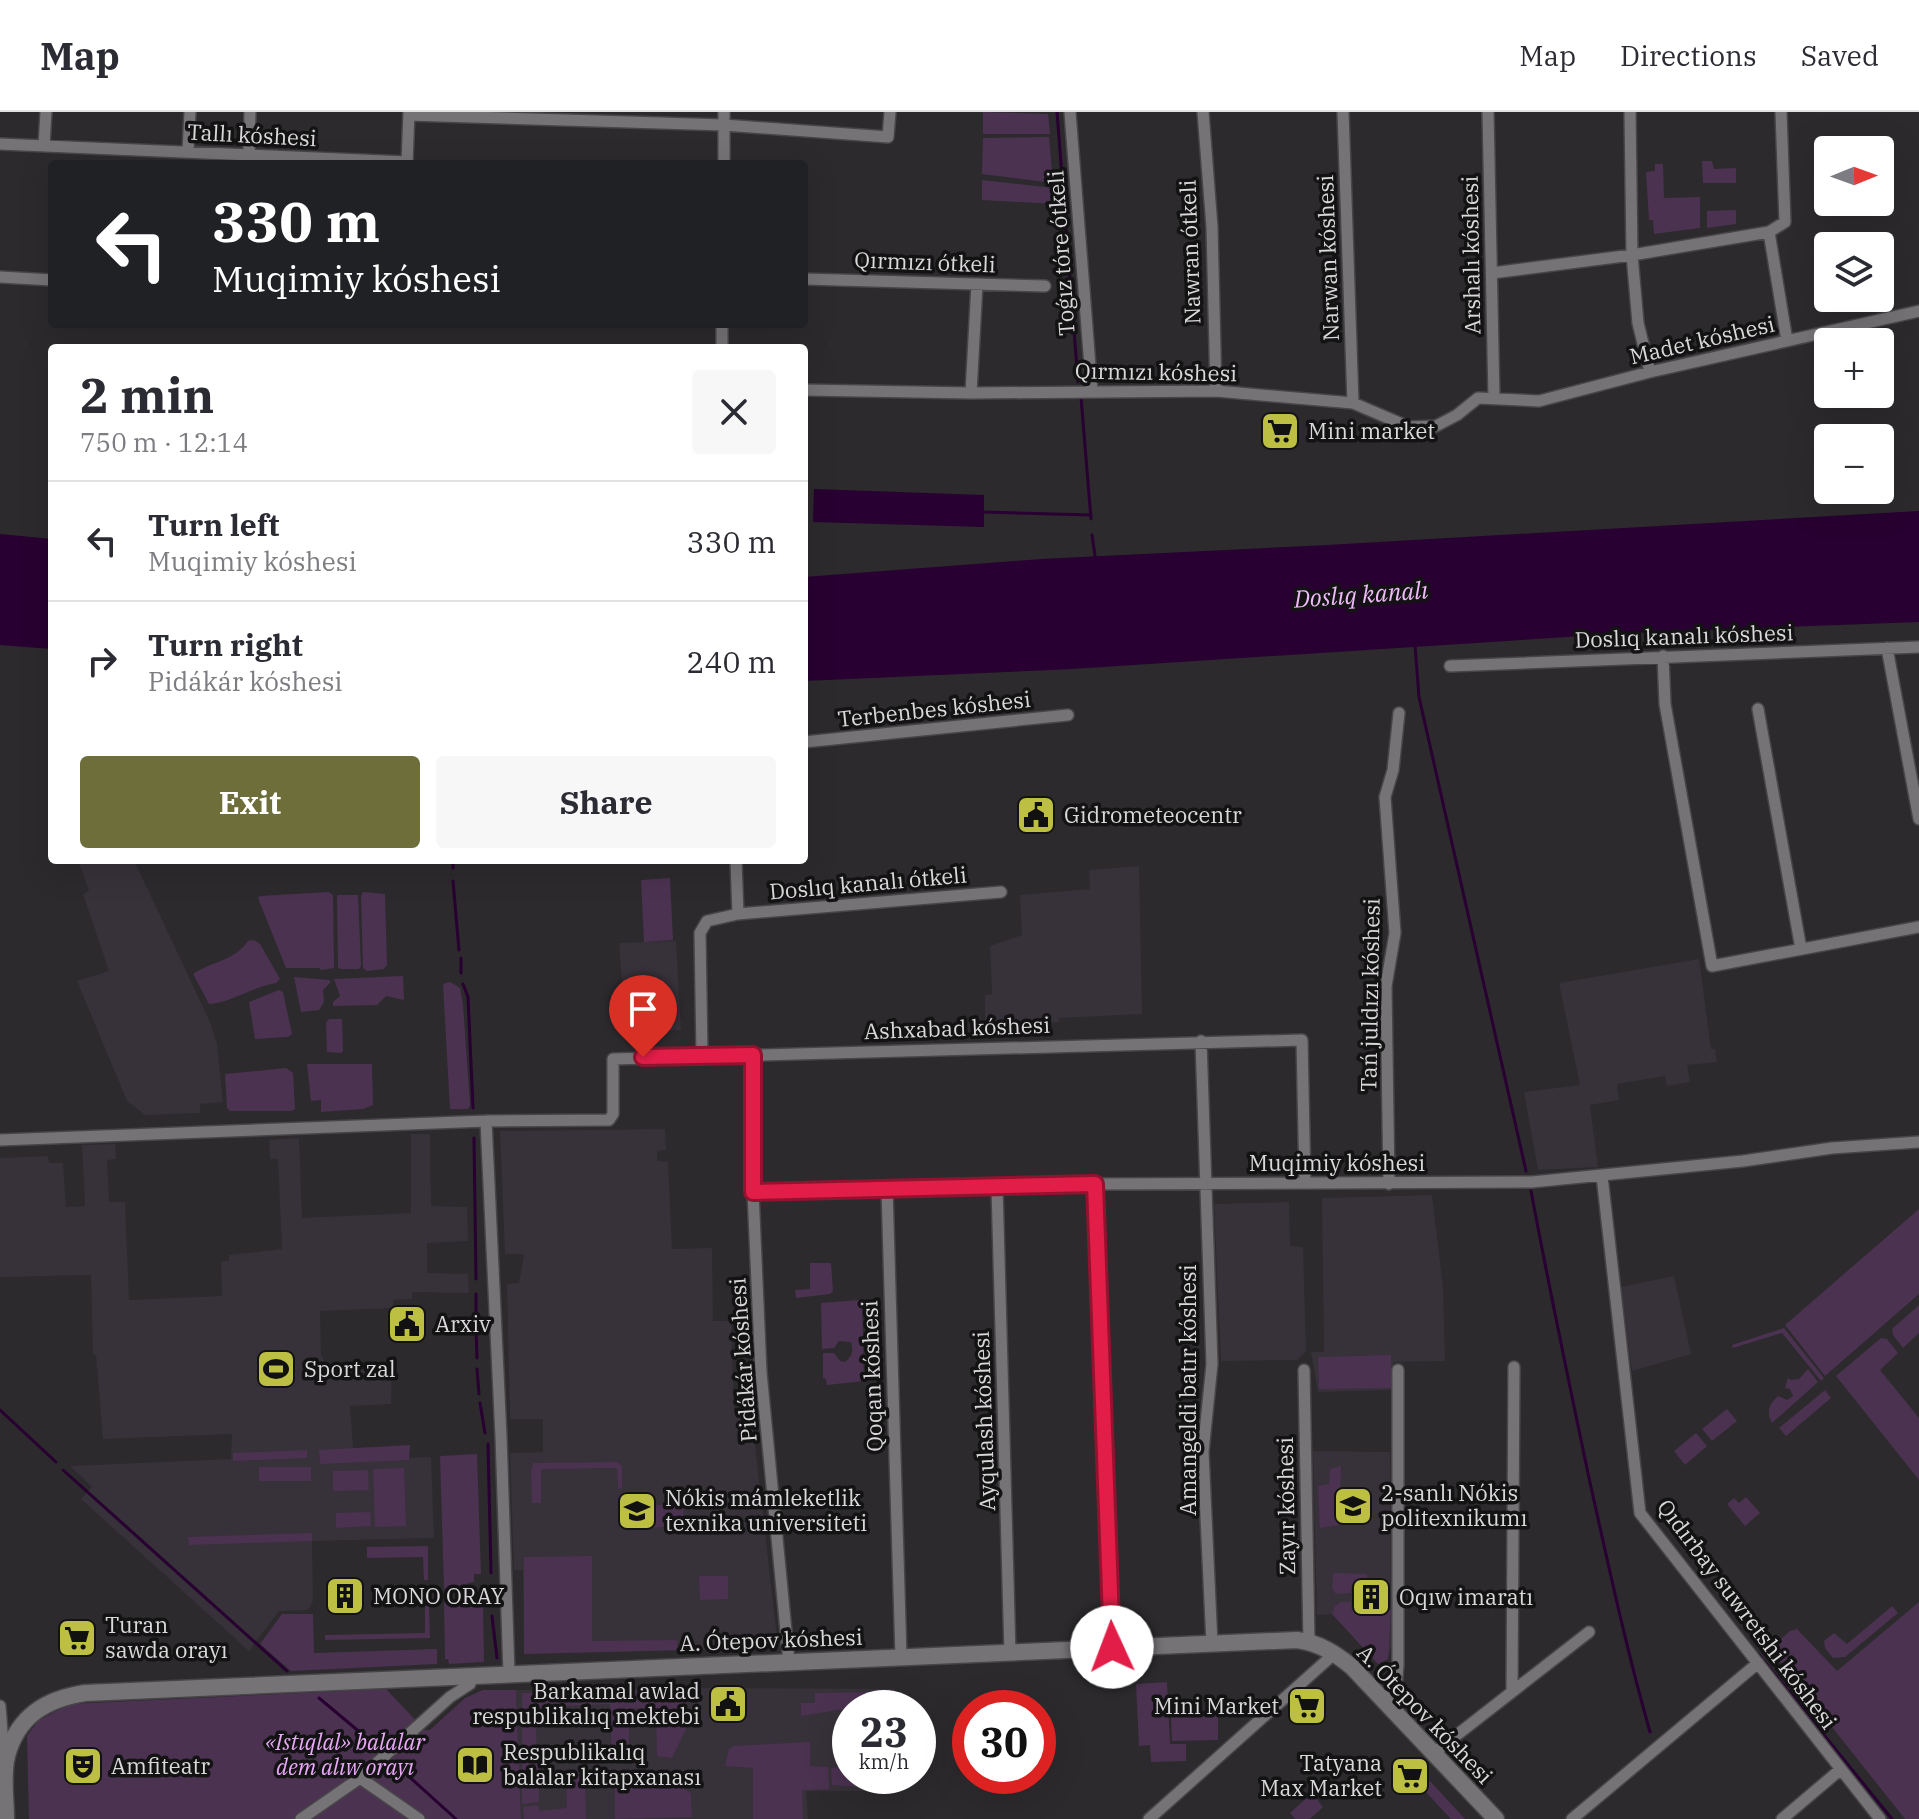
<!DOCTYPE html>
<meta charset="utf-8">
<style>
:root{--surface:#fff;--page:#f7f7f7;--text:#2b2b33;--muted:#7c7c81;--line:#e1e1e2;--accent:#6d6e3a}
body{margin:0;font-family:"IBM Plex Serif",serif;background:var(--page);color:var(--text);height:100vh;display:flex;flex-direction:column;font-size:30px;white-space:nowrap}
*{box-sizing:border-box;margin:0}
p{font-size:26px;color:var(--muted)}
.icon{flex:none;width:44px;height:44px;fill:none;stroke:currentColor;stroke-width:2;stroke-linecap:round;stroke-linejoin:round}
.map{position:relative;flex:1;overflow:hidden}
.sheet{position:absolute;left:48px;top:232px;width:760px;height:520px;display:flex;flex-direction:column;background:var(--surface);border-radius:8px;box-shadow:0 8px 32px #0002}
.sheet>*{flex:none}
.top-card{position:absolute;left:48px;top:48px;width:760px;height:168px;border-radius:8px;box-shadow:0 8px 32px #0002;background:#202124;color:#fff;overflow:hidden}
.needle{width:52px;rotate:89deg}
.fabs{position:absolute;left:1814px;top:24px;display:grid;gap:16px}
.fabs a{display:grid;place-items:center;width:80px;height:80px;border-radius:8px;background:var(--surface);box-shadow:0 8px 32px #0002;font-size:40px}
.speed{position:absolute;left:832px;top:1578px;display:flex;gap:16px;font-size:40px;font-weight:700;text-align:center}
.speed>*{display:grid;place-content:center;width:104px;height:104px;border-radius:50%;background:var(--surface);box-shadow:0 8px 32px #0002;line-height:1}
.speed small{font-size:20px;font-weight:400}
.speed .limit{border:12px solid #d22;background:#fff;color:#111}
.pin{position:absolute;display:grid;place-items:center;width:68px;height:68px;color:#fff;margin:-82px -34px;border-radius:50% 50% 50% 0;rotate:-45deg;box-shadow:0 0 8px #0007}
.pin .icon{rotate:45deg}
.me{position:absolute;width:88px;margin:-44px;rotate:358deg;stroke-linejoin:round;filter:drop-shadow(0 0 6px #0008)}
.turn{display:flex;align-items:center;gap:28px;height:168px;padding:0 32px;font-size:36px}
.turn .icon{width:104px;height:104px;stroke-width:2.5}
.turn b{display:block;font-size:56px;line-height:68px}
.round{display:grid;place-items:center;flex:none;width:84px;height:84px;border-radius:8px;background:var(--page)}
.head{display:flex;align-items:center;justify-content:space-between;height:136px;padding:0 32px}
h1{font-size:48px;font-weight:700;line-height:60px}
.button{display:flex;gap:16px;margin-top:auto;padding:16px 32px}
.button a{flex:1;height:92px;border-radius:8px;background:var(--accent);color:#fff;font-size:32px;font-weight:700;line-height:92px;text-align:center}
.button a+a{background:var(--page);color:var(--text)}
ul{padding:0;list-style:none}
li{display:flex;align-items:center;gap:24px;height:120px;padding:0 32px;border-top:2px solid var(--line)}
li div{flex:1}
li b{display:block;font-size:30px}
li em{font-style:normal}
header{display:flex;align-items:center;gap:48px;box-sizing:border-box;height:112px;padding:0 40px;background:var(--surface);border-bottom:2px solid var(--line)}
header strong{font-size:38px}
nav{display:flex;gap:44px;margin-inline-start:auto;font-size:28px}
.map>svg:first-child{display:block}
</style>
<header>
<strong>Map</strong>
<nav><a>Map</a><a>Directions</a><a>Saved</a></nav>
</header>
<div class="map">
<svg width="1919" height="1707" viewBox="0 0 1919 1707">
<rect width="100%" height="100%" fill="#2c2a2d"/>
<path fill="#373139" d="M78,748H134L210,910L217,932L223,990L200,992V1001L145,1003L127,989L77,869L109,859L83,782L89,779Z
M1139,754L1142,902L1059,906L1060,910L1002,914L1001,908H985V883L992,882L990,834L1022,823L1020,783L1090,777L1089,758Z
M676,829L681,918L639,920L637,895L624,896L619,831Z
M1699,847L1711,937H1715L1717,950L1687,953L1690,970L1667,974L1665,964L1617,972L1619,988L1590,993L1598,1055L1538,1058L1524,980L1580,973L1559,871Z
M665,1017L666,1038L657,1039V1049L668,1050L672,1137L712,1136L713,1209H731L734,1299H751L777,1525H754L753,1537L524,1542L523,1458H514L510,1341L543,1340V1307H510L507,1172L519,1171L524,1142H505L500,1019Z
M411,1022H430L431,1094L467,1095L468,1129L427,1131V1161L468,1162L469,1181L412,1180V1187L393,1188V1196L320,1199L321,1242L328,1258L392,1257L391,1292L350,1294L354,1348L431,1345L434,1426L312,1429L313,1489L308,1498L279,1499L249,1539L81,1387L92,1375L70,1354L231,1347L232,1322L103,1327L96,1243H93L91,1163L0,1165V1046L48,1044L49,1051H63L66,1095L85,1094L82,1033L115,1032L116,1047L107,1048L109,1090H125L129,1188L222,1184L221,1149H229V1143L282,1137L278,1047H270L269,1028L299,1026L302,1106L411,1101Z
M1432,1083L1443,1176L1445,1249L1393,1250V1278L1318,1280L1311,1240H1324L1322,1086Z
M1289,1090L1290,1134L1303,1135L1306,1239L1297,1248L1221,1249L1214,1092Z
M1674,1164L1691,1242L1632,1259L1621,1175Z
M1313,1339L1390,1340L1391,1535L1388,1547L1378,1552L1333,1502L1317,1503Z
M709,1576L895,1577V1596H850V1664H897L898,1679H806L808,1707H521L516,1578Z"/>
<path fill="#4b3251" d="M983,0L1048,2L1050,22H983Z
M1049,25L1053,71L982,62L983,26Z
M1702,49H1712L1714,57L1736,56V71H1703Z
M1655,52H1663L1664,86L1700,85V116L1654,122L1653,108H1649L1646,60L1655,59Z
M982,68L1053,76L1055,92L982,88Z
M1736,98V112L1707,116V99Z
M670,766L673,828L644,830L641,768Z
M329,780L333,783L334,856L321,858L319,856H286L258,786L260,784Z
M363,780L385,782L387,853L384,857L367,859L363,856L361,784Z
M337,783H358L361,854L359,857H340L338,855Z
M254,828L260,832L280,867L276,871C252,875 233,890 209,892L193,862C212,849 233,850 248,829Z
M403,864L404,888L386,884L377,893L333,894V890L340,884L334,867Z
M294,865L330,868V871L323,878L324,890L319,898L301,900Z
M450,870L460,876L463,892L470,993L468,997H450L443,872Z
M279,878L283,880L292,922L288,925L255,927L249,890Z
M329,907H342L343,939L341,941L327,940L326,911Z
M307,952H372L373,993L363,997L321,1000V988L311,989Z
M286,956L293,961L295,997L291,999H230L227,996L225,962Z
M1919,1097V1182L1825,1264L1785,1213Z
M810,1151H831L833,1179L830,1182L796,1186L795,1178L810,1177Z
M859,1188L862,1190L864,1269L827,1273L826,1267L823,1266V1241H834L840,1249L845,1250C853,1244 853,1239 851,1230L839,1229L834,1236L822,1237L821,1191Z
M1919,1193V1221L1903,1236L1893,1223L1892,1217Z
M1784,1216L1824,1266L1821,1269L1782,1221L1733,1236L1732,1233Z
M1881,1226L1887,1227L1898,1241L1880,1258L1919,1306V1368L1836,1264Z
M1391,1243V1276L1319,1277L1318,1245Z
M1808,1257L1818,1270L1772,1311C1766,1300 1769,1292 1778,1284L1787,1288L1793,1284L1790,1277L1785,1276L1788,1266L1791,1268L1799,1267Z
M1825,1278L1831,1286L1786,1324L1779,1316Z
M1727,1297L1737,1309L1712,1329L1702,1317Z
M1696,1321L1707,1334L1685,1353L1674,1339Z
M410,1333L409,1348L320,1352L319,1338Z
M307,1338V1346L233,1349V1341Z
M477,1342L481,1462H474V1470L468,1471V1476L444,1477L440,1344Z
M617,1350L622,1354V1376L618,1377L617,1356L541,1357V1391H532L531,1357L534,1351Z
M1341,1354L1339,1413L1320,1416L1318,1374L1329,1372L1330,1357Z
M259,1355H311V1369H259Z
M404,1356L406,1414L375,1415L373,1357Z
M368,1358L369,1378L333,1379V1359Z
M1347,1375H1362V1396L1354,1397V1412H1347Z
M1746,1385L1760,1401L1745,1414L1727,1392L1734,1386L1739,1391Z
M683,1391L684,1414L645,1416L644,1394Z
M370,1400L371,1414L336,1416V1401Z
M312,1421V1429L189,1433L188,1425Z
M428,1434V1468H424L423,1445L367,1446V1435Z
M592,1444V1529L677,1528V1538L524,1542V1445Z
M1333,1461L1367,1462V1474H1351V1481L1336,1482L1332,1477Z
M699,1464H728V1487L700,1488Z
M468,1489L469,1493H483L484,1550L449,1552L448,1547H445L444,1490Z
M1341,1490H1351V1498H1391L1388,1547L1378,1552L1332,1502L1335,1494Z
M1919,1490V1707H1905L1770,1537L1790,1519L1797,1517L1837,1559Z
M425,1494H429L430,1526L325,1528V1523L425,1521Z
M1892,1494L1898,1501L1845,1545L1833,1546L1825,1536L1824,1529L1834,1521L1847,1532Z
M282,1502H313L314,1541L437,1537V1552L291,1559L260,1532Z
M1167,1570L1170,1632H1186V1649L1151,1650L1150,1633L1139,1634L1136,1572Z
M386,1577L425,1618H430L465,1586L483,1578H516L521,1707H29L27,1624L38,1609L69,1592Z
M687,1579L686,1617L672,1646L657,1644L656,1597L630,1596L628,1650L612,1649L610,1592L535,1595L539,1690L522,1692V1581Z
M893,1580V1596H850L801,1604V1591H815V1581Z
M1218,1603V1628L1172,1629L1171,1605Z
M810,1630V1654L828,1655L829,1677L802,1678L803,1707H753V1656L725,1654L729,1637L734,1634Z
M850,1655V1664H895V1677L832,1673L831,1656Z
M615,1659C643,1659 670,1661 691,1682L692,1705L615,1707Z
M585,1660L586,1707H524L523,1695L538,1693L540,1699L567,1696L566,1661Z
M1430,1669L1465,1707H1451L1422,1676Z
M1312,1681L1323,1695L1310,1707H1295L1290,1701Z"/>
<path fill="#280031" d="M814,377L984,383V415L813,410Z
M1919,399V510L1629,521L1072,557L804,569V465L1041,447L1327,433Z
M0,422L52,427V537L0,533Z"/>
<g fill="none" stroke-linecap="round" stroke-linejoin="round">
<path stroke="#280031" stroke-width="3" d="M1057,0L1078,270
M1081,285L1091,407
M984,400L1091,403
M1092,423L1095,444
M1415,533L1419,585L1526,1059
M453,756V748
M453,769L459,838
M461,846V861
M463,872L468,885L473,996
M474,1026L476,1167
M1531,1079C1549,1175 1569,1271 1589,1366C1608,1451 1626,1536 1650,1620
M476,1182V1207
M476,1215L477,1246
M477,1257L479,1282
M480,1291L485,1321
M0,1298L56,1350
M488,1332L491,1461
M63,1358L287,1559
M492,1504L497,1546
M1759,1543L1892,1707
M319,1586L374,1632
M404,1660L456,1707"/>
<defs>
<path id="street" d="M1070,0L1092,279
M1203,0L1212,115L1216,279
M1343,0L1353,291
M1488,0L1494,286
M1630,0L1632,143L1638,211L1650,260
M409,3L724,13L888,25L890,0
M0,32L407,50
M44,34L46,0
M188,40L190,0
M249,43L250,0
M407,52L409,0
M724,52V0
M1769,120L1787,229
M1492,161L1632,143L1769,120L1785,110L1781,0
M0,165L52,168
M804,167L1045,174
M722,236V212
M804,278L971,281L1216,279L1353,291L1409,315L1436,314L1457,303L1478,286L1539,289L1650,260L1919,199
M971,281L977,172
M1887,536L1919,707
M1663,544L1665,592L1712,854L1919,815
M1450,554L1919,535
M1758,597L1801,837
M804,630L1068,603
M738,802L1001,780
M1201,929L1212,1252L1203,1340L1212,1532
M702,943L700,821L707,809L738,802L736,748
M753,943V1080L761,1260L789,1550
M486,1009L501,1324L509,1561
M0,1028L486,1009L609,1008L613,1002V947L1302,928L1305,1071
M1602,1064L1640,1401L1880,1707
M1095,1072L1112,1535
M1389,1072L1386,874L1395,821L1385,685L1393,658L1399,601
M997,1075L1010,1541
M887,1077L901,1545
M753,1080L1095,1072L1532,1070L1743,1049L1832,1036L1919,1030
M1304,1258L1309,1530
M1512,1580L1514,1255
M1384,1588L1396,1576L1398,1553V1258
M0,1594L4,1645
M1435,1640L1589,1520
M360,1666L419,1707
M301,1707L360,1666L450,1585L470,1572
M1149,1707L1335,1541
M1572,1707L1758,1551
M1782,1707L1841,1657"/>
<path id="secondary" d="M6,1707C6,1687 2,1663 7,1644C18,1603 47,1587 85,1581L1297,1528C1319,1531 1335,1541 1352,1555L1496,1707"/>
</defs>
<use href="#street" stroke="#474548" stroke-width="14"/>
<use href="#secondary" stroke="#474548" stroke-width="19"/>
<use href="#street" stroke="#767376" stroke-width="11"/>
<use href="#secondary" stroke="#767376" stroke-width="16"/>
</g>
<g fill="none" stroke-linecap="round" stroke-linejoin="round">
<defs>
<path id="route" d="M643,945L753,943V1080L1095,1072L1112,1535"/>
</defs>
<use href="#route" stroke="#92132f" stroke-width="20"/>
<use href="#route" stroke="#e11d48" stroke-width="14"/>
</g>
<defs>
<symbol id="supermarket-square" viewBox="-11 -11 22 22"><rect x="-9" y="-9" width="18" height="18" rx="4" fill="#bdbf43" stroke="#141314"/><path d="M-6-5.5h2.5l.6 2H6L4.5 2H-2.5L-4.4-4H-6ZM-1.5 3.2a1.3 1.3 0 1 0 .1 0ZM3 3.2a1.3 1.3 0 1 0 .1 0Z" fill="#111"/></symbol>
<symbol id="civic-square" viewBox="-11 -11 22 22"><rect x="-9" y="-9" width="18" height="18" rx="4" fill="#bdbf43" stroke="#141314"/><path d="M-.6-6.5H3V-4.5H.6V-3L4-1V1h2V6H-6V1h2V-1L-.6-3ZM-1.2 2.5V6h2.4V2.5Z" fill="#111"/></symbol>
<symbol id="stadium-square" viewBox="-11 -11 22 22"><rect x="-9" y="-9" width="18" height="18" rx="4" fill="#bdbf43" stroke="#141314"/><path d="M0-5a6.5 5 0 1 0 0 10a6.5 5 0 1 0 0-10ZM-3.5-1.8h7v3.6h-7Z" fill="#111"/></symbol>
<symbol id="university-square" viewBox="-11 -11 22 22"><rect x="-9" y="-9" width="18" height="18" rx="4" fill="#bdbf43" stroke="#141314"/><path d="M0-5L7-2L0 1L-7-2ZM-4 1L0 2.5L4 1V4Q0 6-4 4Z" fill="#111"/></symbol>
<symbol id="building-square" viewBox="-11 -11 22 22"><rect x="-9" y="-9" width="18" height="18" rx="4" fill="#bdbf43" stroke="#141314"/><path d="M-4-6H4V6H1V3H-1V6H-4ZM-2.5-4.3h1.7v1.8h-1.7ZM.8-4.3h1.7v1.8H.8ZM-2.5-1h1.7V.8h-1.7ZM.8-1h1.7V.8H.8Z" fill="#111"/></symbol>
<symbol id="library-square" viewBox="-11 -11 22 22"><rect x="-9" y="-9" width="18" height="18" rx="4" fill="#bdbf43" stroke="#141314"/><path d="M-6-4Q-3-5.5-.7-3.5V5Q-3 3-6 4ZM6-4Q3-5.5 .7-3.5V5Q3 3 6 4Z" fill="#111"/></symbol>
<symbol id="theatre-square" viewBox="-11 -11 22 22"><rect x="-9" y="-9" width="18" height="18" rx="4" fill="#bdbf43" stroke="#141314"/><path d="M-5-5.5Q0-4 5-5.5V0Q5 5 0 6Q-5 5-5 0ZM-3.3-2.5H-1v1.5H-3.3ZM1-2.5H3.3v1.5H1ZM-2.8 1Q0 5.5 2.8 1Z" fill="#111"/></symbol>
</defs>
<g fill-rule="evenodd">
<use href="#supermarket-square" x="1258" y="297" width="44" height="44"/>
<use href="#civic-square" x="1014" y="681" width="44" height="44"/>
<use href="#civic-square" x="385" y="1190" width="44" height="44"/>
<use href="#stadium-square" x="254" y="1235" width="44" height="44"/>
<use href="#university-square" x="1331" y="1372" width="44" height="44"/>
<use href="#university-square" x="615" y="1377" width="44" height="44"/>
<use href="#building-square" x="323" y="1462" width="44" height="44"/>
<use href="#building-square" x="1349" y="1463" width="44" height="44"/>
<use href="#supermarket-square" x="55" y="1504" width="44" height="44"/>
<use href="#civic-square" x="706" y="1570" width="44" height="44"/>
<use href="#supermarket-square" x="1285" y="1572" width="44" height="44"/>
<use href="#library-square" x="453" y="1631" width="44" height="44"/>
<use href="#theatre-square" x="61" y="1632" width="44" height="44"/>
<use href="#supermarket-square" x="1388" y="1642" width="44" height="44"/>
</g>
<g text-anchor="middle" stroke-width="7" stroke-linejoin="round" paint-order="stroke">
<g font-size="22" fill="#dad8da" stroke="#141314">
<text transform="translate(252 23) rotate(3)" y="8">Tallı kóshesi</text>
<text transform="translate(1190 140) rotate(-92)" y="8">Nawran ótkeli</text>
<text transform="translate(1061 141) rotate(-94)" y="8">Toǵız tóre ótkeli</text>
<text transform="translate(1471 143) rotate(-91)" y="8">Arshalı kóshesi</text>
<text transform="translate(1328 146) rotate(-92)" y="8">Narwan kóshesi</text>
<text transform="translate(925 150) rotate(2)" y="8">Qırmızı ótkeli</text>
<text transform="translate(1702 228) rotate(-13)" y="8">Madet kóshesi</text>
<text transform="translate(1156 260) rotate(1)" y="8">Qırmızı kóshesi</text>
<text transform="translate(1684 524) rotate(-2)" y="8">Doslıq kanalı kóshesi</text>
<text transform="translate(934 597) rotate(-6)" y="8">Terbenbes kóshesi</text>
<text transform="translate(868 771) rotate(-5)" y="8">Doslıq kanalı ótkeli</text>
<text transform="translate(1370 883) rotate(-89)" y="8">Tań juldızı kóshesi</text>
<text transform="translate(957 916) rotate(-2)" y="8">Ashxabad kóshesi</text>
<text x="1337" y="1059">Muqimiy kóshesi</text>
<text transform="translate(743 1248) rotate(-94)" y="8">Pidákár kóshesi</text>
<text transform="translate(872 1264) rotate(-92)" y="8">Qoqan kóshesi</text>
<text transform="translate(1188 1278) rotate(-90)" y="8">Amangeldi batır kóshesi</text>
<text transform="translate(984 1309) rotate(-92)" y="8">Ayqulash kóshesi</text>
<text transform="translate(1286 1394) rotate(-91)" y="8">Zayır kóshesi</text>
<text transform="translate(1747 1502) rotate(53)" y="8">Qıdırbay suwretshi kóshesi</text>
<text transform="translate(771 1528) rotate(-2)" y="8">A. Ótepov kóshesi</text>
<text transform="translate(1425 1602) rotate(46)" y="8">A. Ótepov kóshesi</text>
</g>
<g font-size="22" fill="#dad8da" stroke="#141314" text-anchor="start">
<text x="1308" y="327">Mini market</text>
<text x="1064" y="711">Gidrometeocentr</text>
<text x="435" y="1220">Arxiv</text>
<text x="304" y="1265">Sport zal</text>
<text x="1381" y="1389">2-sanlı Nókis<tspan x="1381" dy="25">politexnikumı</tspan></text>
<text x="665" y="1394">Nókis mámleketlik<tspan x="665" dy="25">texnika universiteti</tspan></text>
<text x="373" y="1492">MONO ORAY</text>
<text x="1399" y="1493">Oqıw imaratı</text>
<text x="105" y="1521">Turan<tspan x="105" dy="25">sawda orayı</tspan></text>
<text x="700" y="1587" text-anchor="end">Barkamal awlad<tspan x="700" dy="25">respublikalıq mektebi</tspan></text>
<text x="1279" y="1602" text-anchor="end">Mini Market</text>
<text x="503" y="1648">Respublikalıq<tspan x="503" dy="25">balalar kitapxanası</tspan></text>
<text x="1382" y="1659" text-anchor="end">Tatyana<tspan x="1382" dy="25">Max Market</tspan></text>
<text x="111" y="1662">Amfiteatr</text>
</g>
<g font-size="22" font-style="italic" fill="#eaa9f8" stroke="#141314">
<text x="345" y="1638">«Istıqlal» balalar<tspan x="345" dy="25">dem alıw orayı</tspan></text>
</g>
<g font-size="24" font-style="italic" fill="#efbbfa" stroke="#141314">
<text transform="translate(1361 483) rotate(-4)" y="8">Doslıq kanalı</text>
</g>
</g>
</svg>
<div class="fabs">
<a><svg class="needle" viewBox="-14 -14 28 28"><path d="M0-13l5 13h-10z" fill="#e53935"/><path d="M0 13l5-13h-10z" fill="#7c7c81"/></svg></a>
<a><svg class="icon" aria-label="layers" viewBox="0 0 24 24"><path d="M12 4l9 5-9 5-9-5zM3 14l9 5 9-5"/></svg></a>
<a>+</a>
<a>−</a>
</div>
<div class="speed"><div>23<small>km/h</small></div><div class="limit">30</div></div>
<div class="pin" style="left:643px;top:945px;background:#d93025"><svg class="icon" aria-label="arrive" viewBox="0 0 24 24"><path d="M6 21V4h12l-3 4 3 4H6"/></svg></div>
<svg class="me" style="left:1112px;top:1535px" viewBox="-20 -20 40 40"><circle r="19" fill="#fff"/><path d="M0-13L10 11 0 6-10 11z" fill="#e11d48"/></svg>
<div class="top-card">
<div class="turn"><svg class="icon" aria-label="left" viewBox="0 0 24 24"><path d="M17 20v-9H6M10 6l-5 5 5 5"/></svg><div><b>330 m</b>Muqimiy kóshesi</div></div>
</div>
<section class="sheet">
<div class="head"><div><h1>2 min</h1><p>750 m · 12:14</p></div><a class="round"><svg class="icon" aria-label="close" viewBox="0 0 24 24"><path d="M6 6l12 12M18 6L6 18"/></svg></a></div>
<ul>
<li><svg class="icon" aria-label="left" viewBox="0 0 24 24"><path d="M17 20v-9H6M10 6l-5 5 5 5"/></svg><div><b>Turn left</b><p>Muqimiy kóshesi</p></div><em>330 m</em></li>
<li><svg class="icon" aria-label="right" viewBox="0 0 24 24"><path d="M7 20v-9h11M14 6l5 5-5 5"/></svg><div><b>Turn right</b><p>Pidákár kóshesi</p></div><em>240 m</em></li>
</ul>
<div class="button"><a>Exit</a><a>Share</a></div>
</section>
</div>
